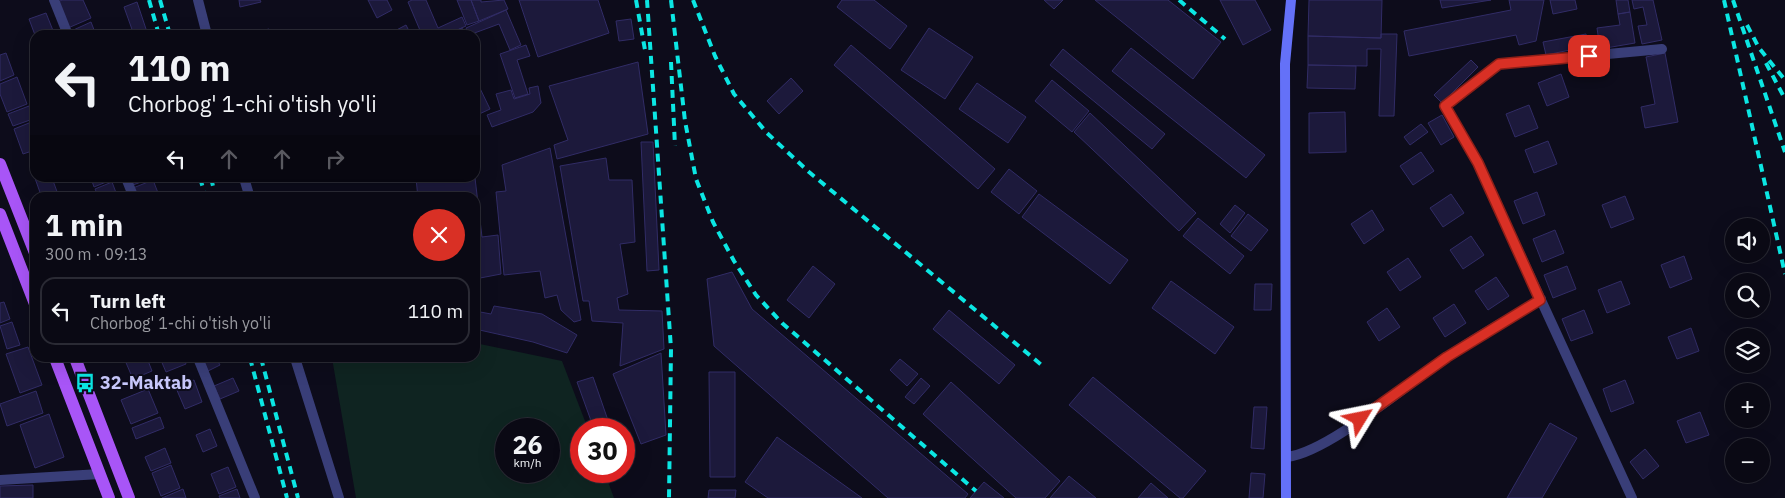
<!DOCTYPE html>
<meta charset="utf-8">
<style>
:root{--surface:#0a0914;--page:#181722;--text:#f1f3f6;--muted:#999aa0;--line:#2a2a34}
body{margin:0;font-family:"IBM Plex Sans",sans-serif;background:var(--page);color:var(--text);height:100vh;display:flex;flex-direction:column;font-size:19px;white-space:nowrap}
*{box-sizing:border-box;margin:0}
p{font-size:16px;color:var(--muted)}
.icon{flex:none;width:28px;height:28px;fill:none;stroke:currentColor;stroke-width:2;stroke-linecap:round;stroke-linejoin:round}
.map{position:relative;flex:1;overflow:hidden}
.panel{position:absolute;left:30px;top:192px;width:450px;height:170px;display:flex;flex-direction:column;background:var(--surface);border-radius:15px;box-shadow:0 5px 20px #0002,0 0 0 1px var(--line)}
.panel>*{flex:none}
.top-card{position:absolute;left:30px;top:30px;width:450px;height:152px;border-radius:15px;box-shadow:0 5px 20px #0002,0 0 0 1px var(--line);background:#0a0914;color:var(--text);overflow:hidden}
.buttons{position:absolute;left:1725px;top:218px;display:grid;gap:10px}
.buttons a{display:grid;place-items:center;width:45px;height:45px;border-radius:50%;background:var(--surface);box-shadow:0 5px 20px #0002,0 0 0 1px var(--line);font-size:25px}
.speed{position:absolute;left:495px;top:418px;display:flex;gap:10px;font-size:25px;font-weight:700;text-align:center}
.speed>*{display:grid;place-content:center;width:65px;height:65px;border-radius:50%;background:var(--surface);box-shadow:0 5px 20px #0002,0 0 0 1px var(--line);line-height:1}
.speed small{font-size:12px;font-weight:400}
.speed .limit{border:8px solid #d22;background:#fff;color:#111}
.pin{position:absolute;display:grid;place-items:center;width:42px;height:42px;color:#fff;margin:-21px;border-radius:10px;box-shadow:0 2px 8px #0006}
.me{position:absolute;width:55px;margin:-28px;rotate:55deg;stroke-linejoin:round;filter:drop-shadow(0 0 4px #0008)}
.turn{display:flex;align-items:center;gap:18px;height:105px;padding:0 15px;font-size:22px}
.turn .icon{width:65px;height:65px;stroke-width:2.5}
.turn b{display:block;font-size:35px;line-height:42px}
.lanes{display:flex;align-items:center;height:48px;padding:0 15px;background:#0003;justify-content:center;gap:25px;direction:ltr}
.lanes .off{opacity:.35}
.round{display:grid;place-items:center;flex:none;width:52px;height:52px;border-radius:26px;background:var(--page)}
.head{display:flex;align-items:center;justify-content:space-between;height:85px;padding:0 15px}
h1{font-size:30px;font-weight:800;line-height:38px}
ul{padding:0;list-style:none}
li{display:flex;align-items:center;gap:15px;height:68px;margin:0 10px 8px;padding:0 5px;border:2px solid var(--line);border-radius:15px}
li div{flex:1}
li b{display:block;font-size:19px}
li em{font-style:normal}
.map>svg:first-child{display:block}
</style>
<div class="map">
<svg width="1785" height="498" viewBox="0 0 1785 498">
<rect width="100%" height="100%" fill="#0d0c1b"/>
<path fill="#0f2421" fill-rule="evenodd" d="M475,343L562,361L588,429H581V471H604L614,498H356L332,358H475ZM506,429H549V471H506Z"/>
<path fill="#1c193b" stroke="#312c66" d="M62,0H83L91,18L68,28L58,2Z
M239,0H260L261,2L240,7Z
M368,0H387L392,10L377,18Z
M412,0H426L438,28L462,17L466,26L446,35H422L408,2Z
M457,0H471L479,21L467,25Z
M471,0H481V2L504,0L508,9L479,21Z
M519,0H598L609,33L538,57Z
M842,0H874L907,26L890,49L837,7Z
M1044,0H1063L1054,9Z
M1095,0H1168L1221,42L1193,79Z
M1220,0H1255L1271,30L1243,45Z
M1309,0H1382L1381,38L1308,36Z
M1440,0H1491L1442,8Z
M1509,0H1544L1536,41L1519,45L1516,35L1409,56L1404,31L1511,10Z
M1550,0H1575L1577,9L1553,14Z
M1616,0H1628L1630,12L1618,14Z
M1632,0H1653L1662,40L1642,44L1638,26L1647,25L1643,7L1634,9Z
M137,2L148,35H134L124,7Z
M506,10L521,45L510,50L499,24L469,35L466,28Z
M1630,12L1635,43L1600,49L1597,28L1620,25L1618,14Z
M46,13L54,33L35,35L29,19Z
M631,19L634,39L619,41L616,21Z
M91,22L96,35H71L69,32Z
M406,25L411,35H390L389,34Z
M462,28L465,35H446Z
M929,28L973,57L945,99L901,70Z
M269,29L270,35H248V34Z
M1381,34H1397L1394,116H1379L1381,49H1367V66L1308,65V36L1381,38Z
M1586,34L1589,46L1546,55L1543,42Z
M526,45L530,56L517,60L528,94L515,98L500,54Z
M851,45L995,169L978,189L834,65Z
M1131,48L1265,155L1246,178L1112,71Z
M1063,49L1165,134L1152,149L1050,65Z
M6,53L14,75L0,81V55Z
M1665,53L1678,122L1645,128L1641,107L1655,104L1646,57Z
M1471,60L1478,67L1442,103L1434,95Z
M638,62L648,134L557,159L554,145L568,140L549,86Z
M1308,65L1356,66L1355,89L1307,88Z
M1561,74L1569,97L1547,106L1538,83Z
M17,77L27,104L7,112L0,94V84Z
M475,78L490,109L475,116Z
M791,78L803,91L779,114L767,101Z
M1052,80L1089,111L1072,132L1035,101Z
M977,83L1026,117L1008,143L959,109Z
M538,86L541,103L533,112L492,127L487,115L501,110L496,94L511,90L514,99L530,94L529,88Z
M1529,105L1538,128L1515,137L1506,114Z
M29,106L33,119L13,126L8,114Z
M1345,112L1346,152L1309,153V113Z
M1090,113L1196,213L1179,231L1074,132Z
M1442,115L1454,137L1441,145L1428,123Z
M34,121L35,150L23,154L14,129Z
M1421,124L1428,132L1410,145L1404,137Z
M1548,141L1557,164L1534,173L1525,150Z
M641,142H653L659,270L647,271Z
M550,148L581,320L574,322L561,310L557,295L545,298L540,271L504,275L496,192L506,191L502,165Z
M1421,152L1434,171L1413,185L1400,166Z
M606,158L609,180H632L635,242L620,244L628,294L617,298L619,310L662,311L664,349L620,366L623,323L592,321L589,301H583L560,166Z
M35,166V178H52L59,197L42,198L31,167Z
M1009,169L1037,191L1019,214L991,192Z
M91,178H110L111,180L94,187Z
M130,178H152L133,185Z
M416,178H475L482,237L498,235L501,274L475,279V198H418Z
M153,180L160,198H137L133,188Z
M112,182L118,198H99L95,189Z
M1537,192L1545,215L1523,224L1514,201Z
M1039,194L1128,260L1110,284L1022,217Z
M1451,194L1464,213L1443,227L1430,208Z
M1625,196L1634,219L1611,228L1602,205Z
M1235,205L1245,213L1230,233L1220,224Z
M1372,210L1384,230L1364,244L1351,224Z
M1248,214L1268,230L1251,251L1231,236Z
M1198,218L1244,256L1230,274L1183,236Z
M1555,230L1564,253L1542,262L1533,239Z
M1471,236L1484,255L1463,269L1450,250Z
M1684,256L1692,279L1670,288L1661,265Z
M1408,258L1421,277L1400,291L1387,272Z
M813,266L835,284L809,318L787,300Z
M1567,266L1576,289L1553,298L1544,275Z
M732,272L752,309L968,494L965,498H888L714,346L707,279Z
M1496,277L1509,296L1488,310L1475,291Z
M1171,281L1234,327L1215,354L1152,308Z
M1621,281L1630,304L1607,313L1598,290Z
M1255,284H1272L1271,310H1254Z
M4,302L10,319L0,323V303Z
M1454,304L1466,323L1445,337L1433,318Z
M494,306L542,314L577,335L567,353L533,342L475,329V311L491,314Z
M1387,308L1400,327L1379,341L1367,322Z
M949,310L1015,365L999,384L933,329Z
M1584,310L1593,333L1571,341L1562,319Z
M12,322L20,345L7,349L0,326Z
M1691,328L1699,351L1677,359L1668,337Z
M28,347L42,385L20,393L6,354Z
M661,353L666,435L641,444L613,374Z
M124,358H147L152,371L133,379Z
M160,358H184L186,364L166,372Z
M202,358H216L220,365L208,371Z
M900,359L918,374L907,386L890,370Z
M709,372H735V477H710Z
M593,377L611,429H594L577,382Z
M1093,377L1206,471L1183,498H1180L1069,405Z
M233,378L239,391L220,399L214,386Z
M921,378L930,386L914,404L905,397Z
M194,380L202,402L185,409L176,388Z
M1625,380L1634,403L1611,412L1603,389Z
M951,382L1060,481L1045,498H1016L923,414Z
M148,389L158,413L131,424L121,400Z
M36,391L43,413L7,426L0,404Z
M1254,407H1267L1264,449L1251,448Z
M1700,412L1709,435L1686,443L1677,421Z
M49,414L64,457L35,468L20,425Z
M160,417L164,428L136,439L132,428Z
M1550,423L1577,438L1542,498H1507Z
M210,429L217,446L203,452L196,435Z
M777,437L862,498H768L745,482Z
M165,448L171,463L151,471L145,457Z
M1645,449L1659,466L1643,479L1630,462Z
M171,465L180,488L161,496L152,473Z
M228,467L236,487L219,494L211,474Z
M597,471H621L600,479Z
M1251,473L1265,474L1263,498H1249Z
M1069,476L1096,498H1050Z
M984,482L1004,498H970Z
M1151,483L1168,498H1138Z
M33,485V498H0V486Z
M183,489L186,498H162Z
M237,489L240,498H220L219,496Z
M709,490H736L735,498H708Z"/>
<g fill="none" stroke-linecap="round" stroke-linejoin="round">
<path stroke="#393e78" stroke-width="10" d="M54,0L68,35
M198,0L207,35
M126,178L134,198
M244,178L250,198
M198,358L255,498
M295,358L339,498
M1287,457C1329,452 1408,383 1447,357C1477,337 1509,319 1541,299
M0,480L100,474
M1632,498L1478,163L1445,106L1499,64L1662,49"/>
<path stroke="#6471f8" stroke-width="10" d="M1286,498L1285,64L1291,0"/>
<path stroke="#a855f7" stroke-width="12" d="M0,164L35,253
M0,214L35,304
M55,358L109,498
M75,358L129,498"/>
<path stroke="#0be6e3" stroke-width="4" stroke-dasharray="8 6" stroke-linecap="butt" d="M149,0L159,35
M160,0L170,35
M636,0L645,50
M647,0L671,349L669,498
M671,0L685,121L696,179L713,222L734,261L756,295L782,323L976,491
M693,0L715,56L734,94L767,133L809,172L1044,367
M1179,0L1225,39
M1724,0L1785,274
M1733,0L1785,152
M1747,25L1759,48L1785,80
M671,62L675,146
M1766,63L1785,99
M200,178L206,198
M211,178L216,198
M250,358L287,498
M261,358L298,498"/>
</g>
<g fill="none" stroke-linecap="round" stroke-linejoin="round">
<defs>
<path id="route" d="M1360,419L1447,357L1540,300L1478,163L1445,106L1499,64L1589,56"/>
</defs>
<use href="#route" stroke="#8d1f18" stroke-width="12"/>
<use href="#route" stroke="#d93025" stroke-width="9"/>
</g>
<defs>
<symbol id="bus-bare" viewBox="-9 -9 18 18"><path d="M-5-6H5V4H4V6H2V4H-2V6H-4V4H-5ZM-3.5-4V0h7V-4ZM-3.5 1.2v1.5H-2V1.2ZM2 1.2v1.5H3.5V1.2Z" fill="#0be6e3" stroke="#0d0c1b" stroke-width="2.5" paint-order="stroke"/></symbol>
</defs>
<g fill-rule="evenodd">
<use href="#bus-bare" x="71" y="369" width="28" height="28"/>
</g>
<g text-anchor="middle" stroke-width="4" stroke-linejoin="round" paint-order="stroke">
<g font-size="18" font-weight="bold" fill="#c8c8fc" stroke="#0d0c1b" text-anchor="start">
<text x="100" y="389">32-Maktab</text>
</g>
</g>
</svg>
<div class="buttons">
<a><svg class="icon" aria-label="sound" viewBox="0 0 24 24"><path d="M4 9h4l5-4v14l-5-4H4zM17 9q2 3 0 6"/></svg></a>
<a><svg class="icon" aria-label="search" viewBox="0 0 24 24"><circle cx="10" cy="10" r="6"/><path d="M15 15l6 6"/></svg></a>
<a><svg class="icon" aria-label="layers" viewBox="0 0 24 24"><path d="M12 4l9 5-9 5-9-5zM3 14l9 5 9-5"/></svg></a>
<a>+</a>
<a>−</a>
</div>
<div class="speed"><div>26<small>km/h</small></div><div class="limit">30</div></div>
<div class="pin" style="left:1589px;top:56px;background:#d93025"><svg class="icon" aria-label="arrive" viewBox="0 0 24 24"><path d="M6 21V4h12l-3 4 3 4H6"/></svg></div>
<svg class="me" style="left:1360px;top:419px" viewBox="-20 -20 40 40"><path d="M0-17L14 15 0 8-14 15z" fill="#d93025" stroke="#fff" stroke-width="4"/></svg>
<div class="top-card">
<div class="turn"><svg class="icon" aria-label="left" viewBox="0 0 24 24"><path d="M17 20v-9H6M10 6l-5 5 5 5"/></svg><div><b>110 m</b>Chorbog' 1-chi o'tish yo'li</div></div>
<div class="lanes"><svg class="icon" aria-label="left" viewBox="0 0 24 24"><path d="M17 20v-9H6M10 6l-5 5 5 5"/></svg><svg class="icon off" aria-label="ahead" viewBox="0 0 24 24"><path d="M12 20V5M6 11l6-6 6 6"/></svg><svg class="icon off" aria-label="ahead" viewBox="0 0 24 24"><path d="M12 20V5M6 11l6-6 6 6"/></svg><svg class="icon off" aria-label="right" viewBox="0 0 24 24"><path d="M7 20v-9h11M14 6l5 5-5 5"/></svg></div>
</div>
<section class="panel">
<div class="head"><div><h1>1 min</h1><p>300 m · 09:13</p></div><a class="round" style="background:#d93025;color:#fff"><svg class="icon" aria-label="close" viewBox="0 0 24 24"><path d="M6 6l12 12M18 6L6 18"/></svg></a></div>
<ul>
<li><svg class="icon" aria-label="left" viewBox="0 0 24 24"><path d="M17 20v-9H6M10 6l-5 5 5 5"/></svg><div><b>Turn left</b><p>Chorbog' 1-chi o'tish yo'li</p></div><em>110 m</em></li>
</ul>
</section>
</div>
